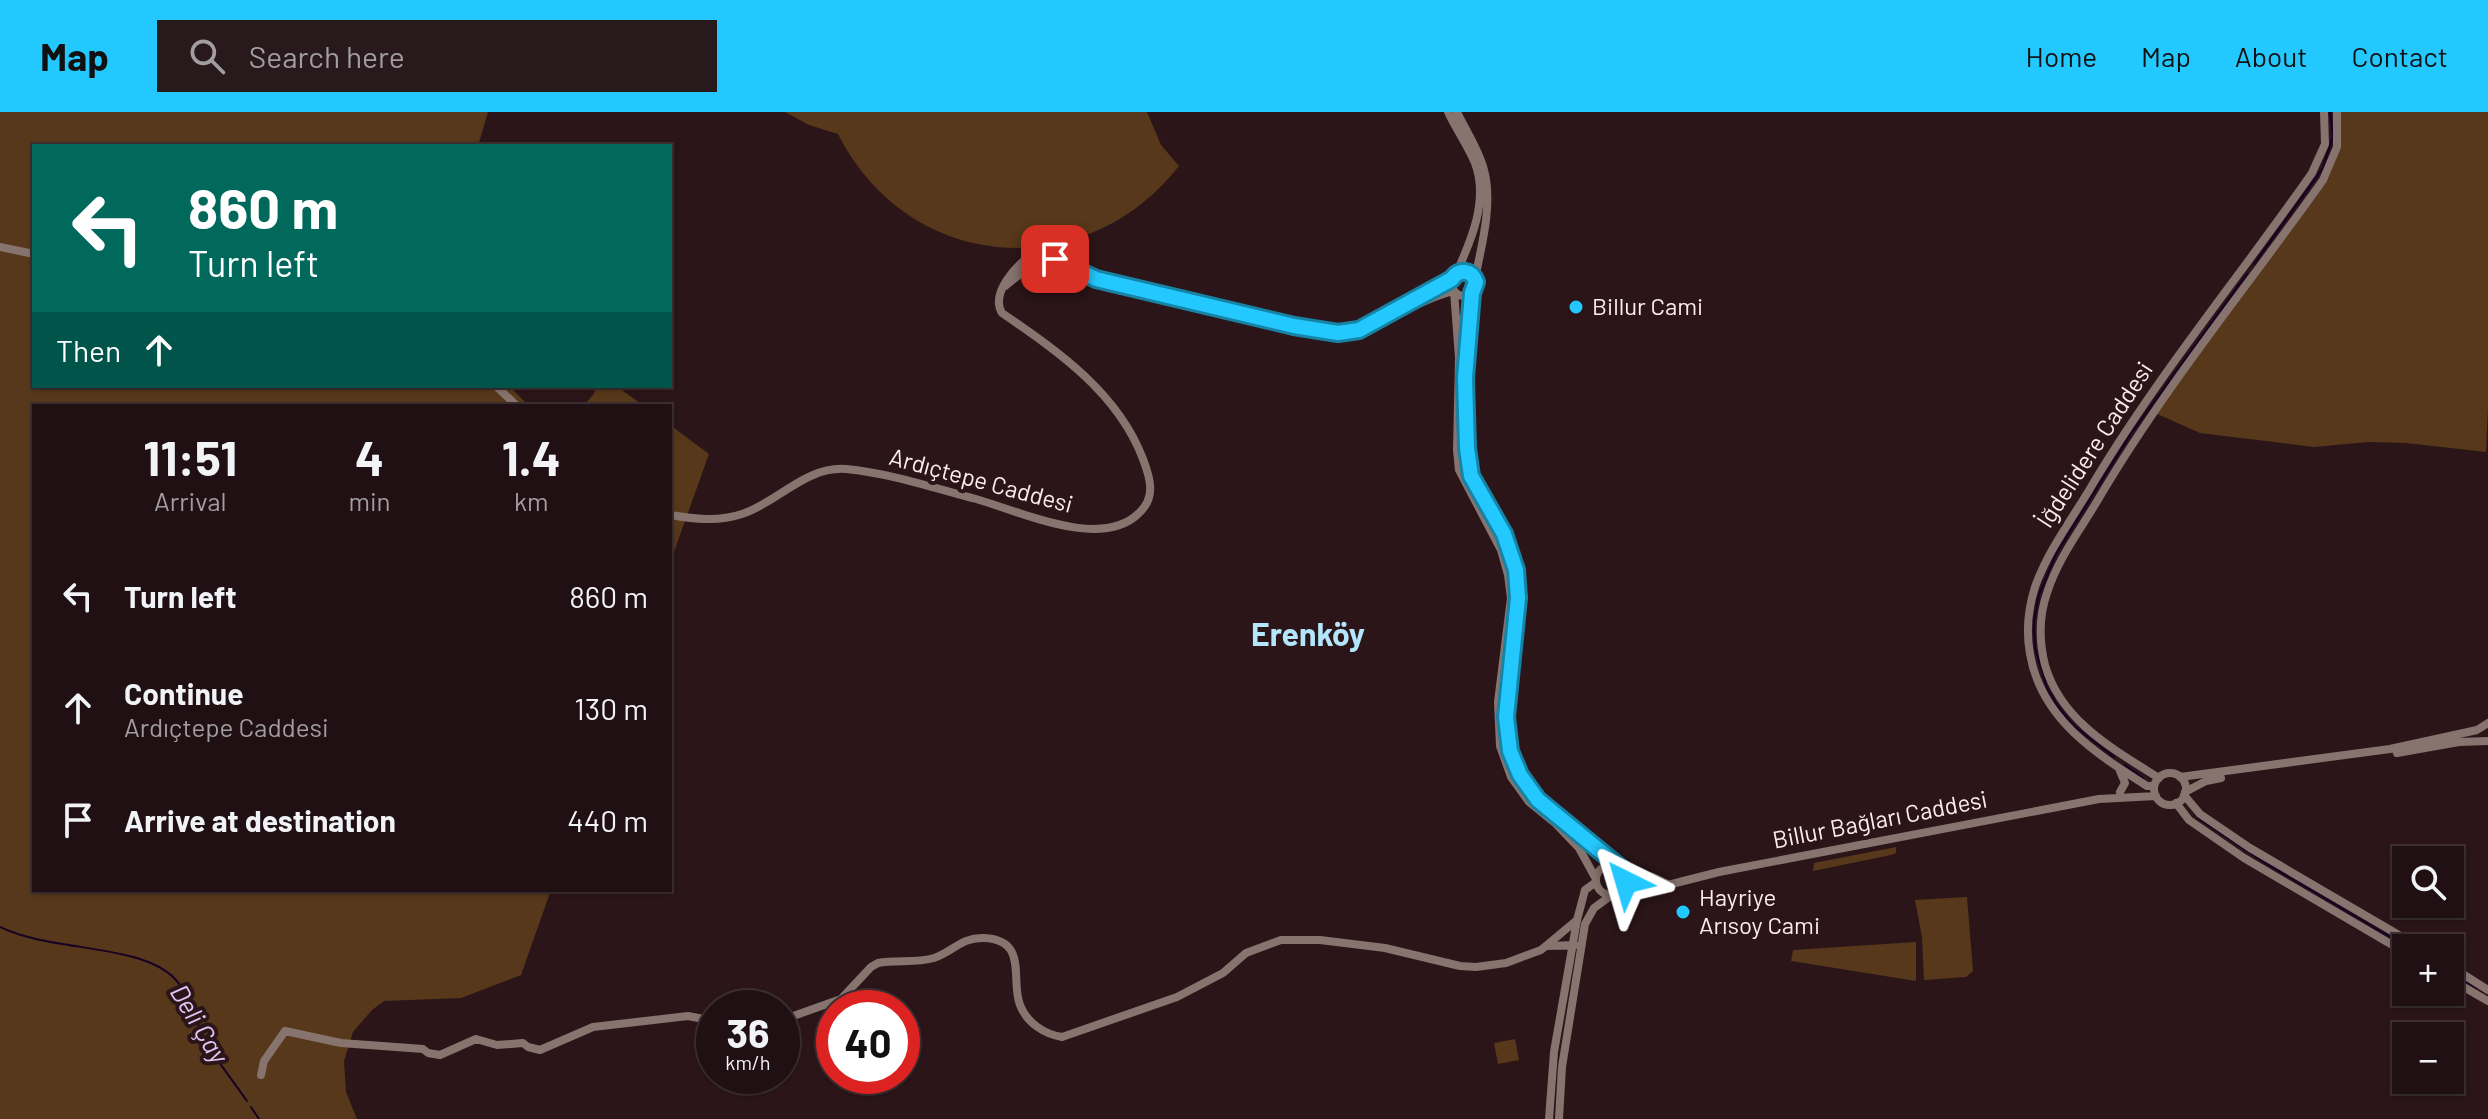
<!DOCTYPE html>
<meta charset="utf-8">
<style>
:root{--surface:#201013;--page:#28191c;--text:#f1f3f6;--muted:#a29da0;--line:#3d3033;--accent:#23c9fe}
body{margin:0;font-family:Barlow,sans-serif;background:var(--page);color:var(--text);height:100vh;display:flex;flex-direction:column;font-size:30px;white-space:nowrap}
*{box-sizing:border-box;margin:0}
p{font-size:26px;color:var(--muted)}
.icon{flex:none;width:44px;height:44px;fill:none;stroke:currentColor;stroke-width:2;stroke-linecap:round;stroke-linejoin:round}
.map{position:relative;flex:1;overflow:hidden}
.sheet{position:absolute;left:32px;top:292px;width:640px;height:488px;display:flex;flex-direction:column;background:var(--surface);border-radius:0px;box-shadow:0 2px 6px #0004,0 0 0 2px var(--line)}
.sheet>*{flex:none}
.banner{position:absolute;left:32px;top:32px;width:640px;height:244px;border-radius:0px;box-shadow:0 2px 6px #0004,0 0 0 2px var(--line);background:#00695c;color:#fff;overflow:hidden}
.controls{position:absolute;left:2392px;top:734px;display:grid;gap:16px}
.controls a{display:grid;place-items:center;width:72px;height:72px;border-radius:0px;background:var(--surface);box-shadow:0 2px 6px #0004,0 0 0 2px var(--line);font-size:40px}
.speed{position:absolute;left:696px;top:878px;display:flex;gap:16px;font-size:40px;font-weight:700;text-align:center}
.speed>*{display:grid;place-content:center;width:104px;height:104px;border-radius:50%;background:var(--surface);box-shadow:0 2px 6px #0004,0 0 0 2px var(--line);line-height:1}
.speed small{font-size:20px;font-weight:400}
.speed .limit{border:12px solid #d22;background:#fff;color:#111}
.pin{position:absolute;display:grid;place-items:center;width:68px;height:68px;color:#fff;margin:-34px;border-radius:16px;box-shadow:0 4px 12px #0006}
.me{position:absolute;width:88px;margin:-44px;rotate:320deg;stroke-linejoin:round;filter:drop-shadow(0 0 6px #0008)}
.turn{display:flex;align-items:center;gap:28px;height:168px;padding:0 24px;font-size:36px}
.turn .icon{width:104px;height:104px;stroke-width:2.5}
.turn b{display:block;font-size:56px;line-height:68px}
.then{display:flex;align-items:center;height:76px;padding:0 24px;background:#0003;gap:16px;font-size:30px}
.eta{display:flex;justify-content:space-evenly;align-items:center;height:136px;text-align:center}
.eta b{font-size:48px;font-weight:700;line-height:56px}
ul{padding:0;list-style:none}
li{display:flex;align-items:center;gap:24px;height:112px;padding:0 24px}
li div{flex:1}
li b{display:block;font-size:30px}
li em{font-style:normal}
header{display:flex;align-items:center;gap:48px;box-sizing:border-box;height:112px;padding:0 40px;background:var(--accent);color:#111}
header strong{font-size:38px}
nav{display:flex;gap:44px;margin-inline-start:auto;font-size:28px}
.search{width:560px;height:72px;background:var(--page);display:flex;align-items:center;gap:20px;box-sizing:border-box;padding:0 28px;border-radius:0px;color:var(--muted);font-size:30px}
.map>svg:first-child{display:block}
</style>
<header>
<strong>Map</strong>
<div class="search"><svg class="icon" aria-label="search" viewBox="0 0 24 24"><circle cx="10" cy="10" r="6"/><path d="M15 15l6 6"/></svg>Search here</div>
<nav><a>Home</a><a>Map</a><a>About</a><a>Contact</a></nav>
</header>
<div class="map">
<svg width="2488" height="1007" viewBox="0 0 2488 1007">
<rect width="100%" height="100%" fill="#2b1519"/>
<path fill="#57381a" d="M0,0H488L478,34H34V274H509L525,290L535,294H34V778H551L521,863L461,886L384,889L372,898L353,920L344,949L346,980L357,1007H0Z
M785,0H1147L1161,33L1179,54C1084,175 908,160 838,22L809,13Z
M2338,0H2488V295L2486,340L2406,331L2368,330L2314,335L2200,321L2155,301L2333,51Z
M597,274H616L644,294H583L593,283Z
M670,313L709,342L670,451Z
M1896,735V741L1891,743L1813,759L1814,751Z
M1967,785L1973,859L1966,865L1924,868L1922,825L1915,788Z
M1916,830V869L1791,849L1793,838Z
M1515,927L1519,948L1498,952L1494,931Z"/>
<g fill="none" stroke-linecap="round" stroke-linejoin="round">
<path stroke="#170026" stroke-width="2" d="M2254,152L2323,56L2333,24L2330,0
M2114,645L2074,614L2057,593L2047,576L2035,536L2034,509L2039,483L2056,442L2130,323L2247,162
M2125,653L2143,666
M2198,706L2265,751L2409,836
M0,815C50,840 141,831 175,867C192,885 194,907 205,928C217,949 233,969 247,989
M2450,860L2477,876
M251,995L259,1007"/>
<path stroke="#87746f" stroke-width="8" d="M1448,0C1456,17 1468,34 1475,51C1489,88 1471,129 1456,162
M1457,0C1466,19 1479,38 1484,58C1493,91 1482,133 1475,166
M0,135L34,142
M1033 142a6 6 0 1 1 12 0a6 6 0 1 1-12 0Z
M1045,141L1096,167L1294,214L1338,221L1359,218L1385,205
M1452 172a12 12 0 1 1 24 0a12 12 0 1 1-24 0Z
M1452,167L1409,189L1385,205C1409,199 1429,184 1454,179L1459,246L1457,338L1459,358L1501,438L1508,463L1511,486L1498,590L1500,634L1511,665L1529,690L1556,712L1579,736L1596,767
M1005,174L1038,148
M1472,181L1465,266L1467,336L1471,364L1504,422L1516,458L1518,486L1506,605L1510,639L1520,663L1538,688L1616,754
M496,274L517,294
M670,403C694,407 718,410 742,402C778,390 806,354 846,357C889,361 934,376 976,387C1019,399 1100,438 1138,402C1156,386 1151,368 1143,347C1118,281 1059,240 1002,201C990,181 1016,154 1032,142
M2397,641L2459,630L2488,629
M2120,659L2125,671L2120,680
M2154 677a16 16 0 1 1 32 0a16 16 0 1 1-32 0Z
M2180,665L2390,637L2477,618L2488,611
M2159,666C2113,637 2061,609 2045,553C2039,529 2039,504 2047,481C2058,446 2081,417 2099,386C2165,274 2248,174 2323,68L2337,35V0
M2154,674H2147C2095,641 2041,607 2030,542C2026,520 2028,497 2035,475C2047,441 2069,411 2088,380C2154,268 2238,167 2312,61L2325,32L2324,0
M2185,680L2206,669L2221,666
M2184,683L2200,702L2250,736L2421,836
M2176,691L2189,708L2244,746L2406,841
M1596 768a15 15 0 1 1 30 0a15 15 0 1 1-30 0Z
M1621,756L1653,765L1668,772
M1616,783L1656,776L1719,760L2099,687L2156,684
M1548,834L1575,833
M2450,854L2488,878
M2450,867L2488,889
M782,908L841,887L871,855L878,851C896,848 917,851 934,846C953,840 961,825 984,826C1029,828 1010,868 1020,893C1027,911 1044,922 1062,925L1177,885L1223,861L1246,841L1281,828H1320L1385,836L1460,854L1476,855L1506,851L1541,838L1577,808
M261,963L264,949L285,919L341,931L423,937L428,941L440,943L476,927L497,933L523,931L528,935L540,938L593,915L688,904L714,909
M1549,1007L1554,940L1577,808L1585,778L1596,770
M1559,1007L1562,955L1585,812L1594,796L1612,783"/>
</g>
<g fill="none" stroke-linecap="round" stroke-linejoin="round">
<defs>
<path id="route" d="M1055,147L1096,167L1294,214L1338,221L1359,218L1452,167C1459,156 1472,158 1476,170L1472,181L1465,266L1467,336L1471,364L1504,422L1516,458L1518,486L1506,605L1510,639L1520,663L1538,688L1622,757L1626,770"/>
</defs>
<use href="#route" stroke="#1783a5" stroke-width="20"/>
<use href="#route" stroke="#23c9fe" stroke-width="14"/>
</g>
<g fill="#23c9fe" stroke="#2b1519" stroke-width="3">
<circle cx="1576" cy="195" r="8"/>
<circle cx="1683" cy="800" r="8"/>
</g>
<g text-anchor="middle" stroke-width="8" stroke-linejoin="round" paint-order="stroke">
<g font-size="24" fill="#fdecee" stroke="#2b1519" text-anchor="start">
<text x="1592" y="203">Billur Cami</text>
<text x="1699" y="794">Hayriye<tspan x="1699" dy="28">Arısoy Cami</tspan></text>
</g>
<g font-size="24" fill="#fdecee" stroke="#2b1519">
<text transform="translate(2095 333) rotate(-57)" y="8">İğdelidere Caddesi</text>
<text transform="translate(981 369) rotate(15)" y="8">Ardıçtepe Caddesi</text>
<text transform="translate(1880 708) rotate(-11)" y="8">Billur Bağları Caddesi</text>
</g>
<g font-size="26" font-style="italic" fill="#e2c7f7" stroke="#2b1519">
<text transform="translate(199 912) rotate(59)" y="9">Deli Çay</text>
</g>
<g font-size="32" font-weight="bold" fill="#b3e5fb" stroke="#2b1519">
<text x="1308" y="534">Erenköy</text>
</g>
</g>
</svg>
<div class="controls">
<a><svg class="icon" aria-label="search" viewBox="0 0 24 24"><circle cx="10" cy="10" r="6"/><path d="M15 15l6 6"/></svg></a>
<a>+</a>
<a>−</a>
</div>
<div class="speed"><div>36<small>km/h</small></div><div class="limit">40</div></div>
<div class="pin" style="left:1055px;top:147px;background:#d93025"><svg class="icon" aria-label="arrive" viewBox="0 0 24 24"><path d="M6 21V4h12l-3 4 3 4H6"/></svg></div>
<svg class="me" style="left:1626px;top:770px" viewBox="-20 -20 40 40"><path d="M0-17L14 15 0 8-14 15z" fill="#23c9fe" stroke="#fff" stroke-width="4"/></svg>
<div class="banner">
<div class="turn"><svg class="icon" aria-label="left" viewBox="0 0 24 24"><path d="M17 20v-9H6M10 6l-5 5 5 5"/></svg><div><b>860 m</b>Turn left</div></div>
<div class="then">Then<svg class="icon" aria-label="ahead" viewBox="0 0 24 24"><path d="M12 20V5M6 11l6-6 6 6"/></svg></div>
</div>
<section class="sheet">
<div class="eta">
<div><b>11:51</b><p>Arrival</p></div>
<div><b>4</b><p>min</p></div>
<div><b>1.4</b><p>km</p></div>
</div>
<ul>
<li><svg class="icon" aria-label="left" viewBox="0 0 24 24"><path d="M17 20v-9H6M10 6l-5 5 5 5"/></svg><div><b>Turn left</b></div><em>860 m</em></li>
<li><svg class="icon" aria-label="ahead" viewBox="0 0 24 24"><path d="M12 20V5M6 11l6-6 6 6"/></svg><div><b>Continue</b><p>Ardıçtepe Caddesi</p></div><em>130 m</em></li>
<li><svg class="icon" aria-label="arrive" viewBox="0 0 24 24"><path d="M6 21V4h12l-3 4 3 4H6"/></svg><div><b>Arrive at destination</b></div><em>440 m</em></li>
</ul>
</section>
</div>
